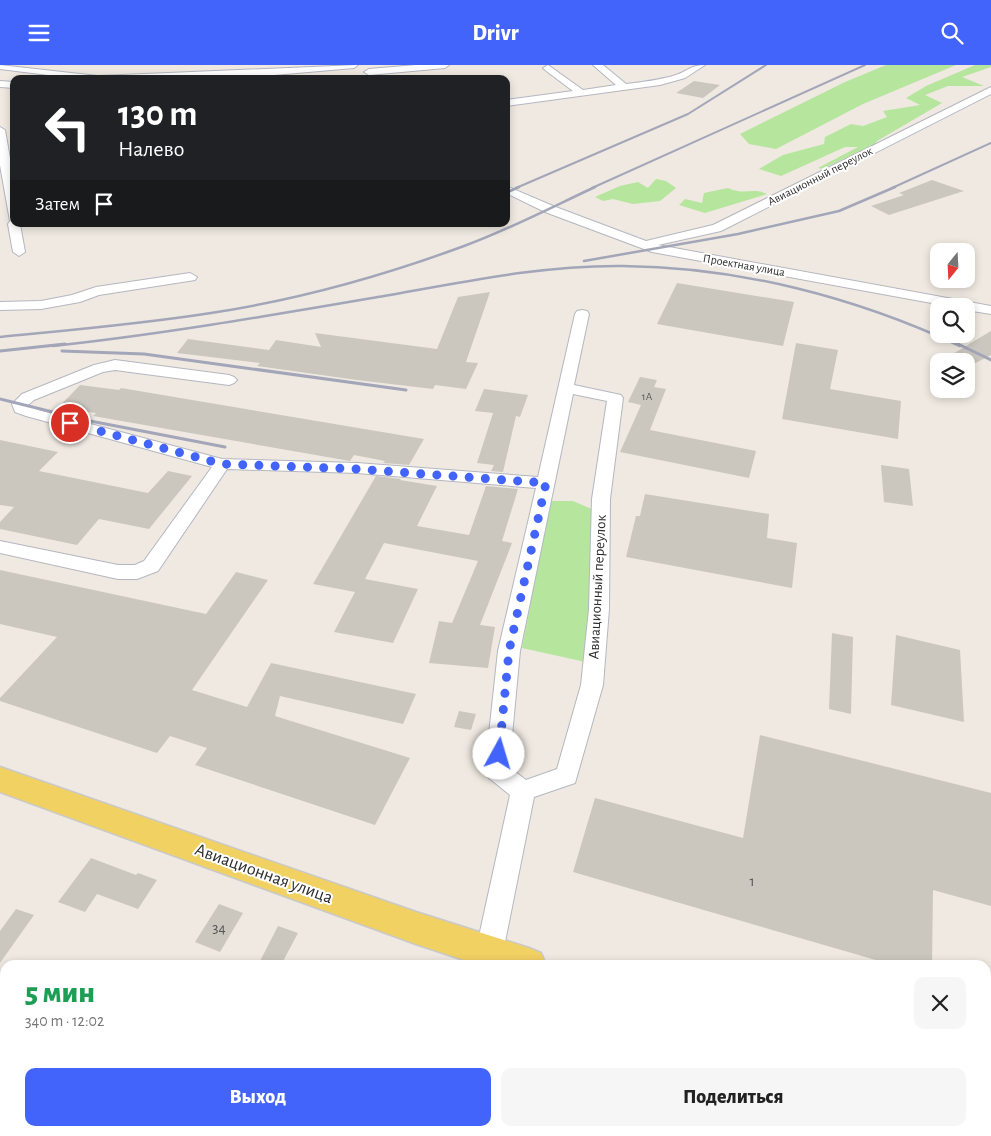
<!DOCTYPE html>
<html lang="ru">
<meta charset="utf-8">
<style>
:root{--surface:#fff;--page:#f6f6f6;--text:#222;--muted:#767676;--accent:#4264fb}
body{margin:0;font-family:"Alegreya Sans",sans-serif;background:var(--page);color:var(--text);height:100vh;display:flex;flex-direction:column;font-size:19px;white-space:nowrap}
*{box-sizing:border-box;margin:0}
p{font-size:16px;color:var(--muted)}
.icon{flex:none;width:28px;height:28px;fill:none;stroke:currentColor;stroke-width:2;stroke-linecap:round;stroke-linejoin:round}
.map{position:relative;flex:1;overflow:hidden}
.details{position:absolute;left:0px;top:895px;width:991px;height:176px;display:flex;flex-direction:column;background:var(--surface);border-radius:15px 15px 0 0;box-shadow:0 2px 8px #0003}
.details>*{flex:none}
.banner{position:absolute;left:10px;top:10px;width:500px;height:152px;border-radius:10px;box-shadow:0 2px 8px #0003;background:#202124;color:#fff;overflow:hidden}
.needle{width:32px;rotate:198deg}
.tools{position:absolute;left:930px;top:178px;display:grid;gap:10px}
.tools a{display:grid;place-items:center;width:45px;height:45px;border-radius:10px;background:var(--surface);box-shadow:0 2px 8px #0003;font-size:25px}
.pin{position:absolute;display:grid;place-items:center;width:42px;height:42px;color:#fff;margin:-21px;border:2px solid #fff;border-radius:50%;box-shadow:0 1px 5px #0007}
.me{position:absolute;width:55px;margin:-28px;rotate:6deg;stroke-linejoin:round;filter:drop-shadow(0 0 4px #0008)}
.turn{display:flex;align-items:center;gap:18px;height:105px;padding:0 25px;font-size:22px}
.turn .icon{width:65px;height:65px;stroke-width:2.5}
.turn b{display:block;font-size:35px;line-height:42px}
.then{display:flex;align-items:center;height:48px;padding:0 25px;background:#0003;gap:10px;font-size:19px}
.round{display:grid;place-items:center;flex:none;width:52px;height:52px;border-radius:10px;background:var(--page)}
.summary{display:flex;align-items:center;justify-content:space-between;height:85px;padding:0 25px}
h1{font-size:30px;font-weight:800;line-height:38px;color:#1e9e55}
.button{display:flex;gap:10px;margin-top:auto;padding:10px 25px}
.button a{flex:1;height:58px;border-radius:10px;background:var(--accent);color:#fff;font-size:20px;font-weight:800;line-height:58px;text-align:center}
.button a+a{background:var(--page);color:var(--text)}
header{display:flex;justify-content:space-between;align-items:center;height:65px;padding:0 25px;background:var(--accent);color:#fff;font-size:22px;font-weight:800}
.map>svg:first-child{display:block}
</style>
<header><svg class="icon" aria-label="menu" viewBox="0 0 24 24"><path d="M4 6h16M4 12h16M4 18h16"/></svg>Drivr<svg class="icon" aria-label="search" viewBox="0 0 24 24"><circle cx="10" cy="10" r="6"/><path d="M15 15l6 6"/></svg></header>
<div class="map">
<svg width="991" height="1071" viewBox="0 0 991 1071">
<rect width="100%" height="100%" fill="#efe9e1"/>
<path fill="#b6e59e" d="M886,0H956L863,39L776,84L749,79L740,69L845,17Z
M975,0H991V2L962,12L984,21H948L925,30L942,38L877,76L875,79L822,104L818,103L858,82H845L781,111L759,104L783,90L824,79L825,72L851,59L863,61L887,52L883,46L920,40L906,33L926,21Z
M656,114L666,116L676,123L660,136L633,139L613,134L603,136L595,132L620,121L638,117L648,123Z
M728,123C745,131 752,122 767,129L705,148L679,140L685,134L702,138L704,128Z
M550,436H573L594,445L590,598L522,583Z"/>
<path fill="#cbc7bf" d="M694,16L720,20L703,33L676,28Z
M932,115L964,126L889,150L871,141L904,130L899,128Z
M677,218L794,237L783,281L657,259Z
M490,227L466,297L478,298L466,324L435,320L433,324L357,315L257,301L260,298L177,288L188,274L269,285L276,275L321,282L315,268L437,284L458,232Z
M991,266V290L966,303V296H941Z
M796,278L838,285L830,324L901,336L898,374L782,354Z
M640,312L657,315L654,322L666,324L650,365L756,386L749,413L620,387L641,340L628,337Z
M80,320L119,325L121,323L424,374L409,400L383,398L385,396L354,390L350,396L93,351L96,348L58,343Z
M484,324L528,330L520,352L516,351L503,407L491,406L494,400L477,398L493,348L475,346Z
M0,375L58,387L39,406L148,428L168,406L192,411L149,464L99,454L77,480L0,464V457L14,442L0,440Z
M881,400L909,404L913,441L884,437Z
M376,411L401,414L400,415L437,421L417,461L469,470L486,421L518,424L502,476L512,478L480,560L495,562L488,603L429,598L439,556L452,558L478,496L384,478L365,514L418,524L393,578L334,567L355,527L313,519Z
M645,429L769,449L767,473L797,478L792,523L626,492L636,451H640Z
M0,505L206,549L236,507L268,515L192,625L247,642L271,598L416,629L403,659L280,631L275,651L410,693L375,760L195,700L207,683L170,671L157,688L0,636V633L57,572L0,559Z
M832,568L853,572L851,649L829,644Z
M896,570L960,585L964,657L891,640Z
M459,646L476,649L471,665L454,662Z
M760,670L991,728V841L933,825L932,900H893L573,807L595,733L743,773Z
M91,793L136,810L138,808L157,815L138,844L97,829L85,847L58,837Z
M219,839L243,848L220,887L195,877Z
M16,844L34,850L0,898V866Z
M278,861L298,868L281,900H258Z"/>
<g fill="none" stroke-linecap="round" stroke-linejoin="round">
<defs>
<path id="minor" d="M0,0L98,11L358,0L354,3L274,10L168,14H80L0,4Z
M416,0H449L445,3L369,10L364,7L369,4Z
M548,0L583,25L616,20L593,0H603L626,19C643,17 660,15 676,10C688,6 691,0 705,0L685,13L660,20L506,41V35L573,26L545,5L543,3Z
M0,16L14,17V23L0,22Z
M991,22V29L721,166L658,180L991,241V249L966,245V241H948L652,187L545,147L506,128V121L553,141L646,176L713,160Z
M0,62L5,65L14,116V159H20L25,187L19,191L13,187L8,159L10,156L0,100Z
M190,208L197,212L195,215L99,230L80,237L41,244L0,245V237L41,236L72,230L96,222Z
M582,245L587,246L589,249L574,320L621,330L623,333L610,434L609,544L603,620L575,718L534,732L503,887L497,900H469L476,885L510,730L489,713L485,706L498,586L536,423L357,408L227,404L158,506L137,514H118L0,488V476L118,500H135L144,496L212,402L26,351L15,347L12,339L22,329L94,300L115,295L229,310L234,312L237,315L234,318L229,320L115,305L103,307L34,335L28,340L38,345L222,394L357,398L538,412L575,249L577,246ZM573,329L607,336L592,434L589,544L581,620L557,704L526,715L509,702L520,586Z
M53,1066H131L133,1071H51Z
M363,1066H397L395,1071H361Z
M404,1066H435L434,1071H402Z"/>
<path id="major" d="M0,702L416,847L529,883L541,888L546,900H479L416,879L0,727Z
M986,1025L991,1026V1064L986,1063Z"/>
</defs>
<use href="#minor" stroke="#b4b7c1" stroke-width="2"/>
<use href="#major" stroke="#c9c9c9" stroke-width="3"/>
<use href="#minor" fill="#fff" fill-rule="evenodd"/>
<use href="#major" fill="#f2d163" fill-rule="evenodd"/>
<path stroke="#a3a6b8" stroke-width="2" d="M516,123L688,49L766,0
M592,123L865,0
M892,123L991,78"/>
<path stroke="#a3a6b8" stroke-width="2.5" d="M510,126L519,122
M584,196L738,169L839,146L895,122
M0,272C71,265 141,259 211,248C296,235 383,211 464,181C508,165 552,142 595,122
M53,281C164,269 273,250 384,231C463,217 543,200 623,201C739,202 855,232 960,281"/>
<path stroke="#a3a6b8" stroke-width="3" d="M958,279L991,295
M0,286L65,279
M62,286L144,289L406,325
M0,334L85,355L225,382"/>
</g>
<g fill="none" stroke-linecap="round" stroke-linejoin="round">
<path stroke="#4264fb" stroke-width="9" stroke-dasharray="0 16.2" d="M70,358L222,399L357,404L546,418L509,586L499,689"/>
</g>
<g text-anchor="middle" stroke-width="4" stroke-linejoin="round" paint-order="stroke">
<g font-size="11" fill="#555452">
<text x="647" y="335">1А</text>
</g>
<g font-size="12" fill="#2e2e2e" stroke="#fff">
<text transform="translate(820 111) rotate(-27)" y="4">Авиационный переулок</text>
<text transform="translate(744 200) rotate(10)" y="4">Проектная улица</text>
</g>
<g font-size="15" fill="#2e2e2e" stroke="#fff">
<text transform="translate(597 522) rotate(-87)" y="5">Авиационный переулок</text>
</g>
<g font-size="15" fill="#555452">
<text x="752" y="821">1</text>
<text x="219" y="868">34</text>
</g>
<g font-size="18" fill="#2e2e2e" stroke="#fff">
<text transform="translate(264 808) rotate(20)" y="6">Авиационная улица</text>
</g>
</g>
</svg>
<div class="tools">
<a><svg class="needle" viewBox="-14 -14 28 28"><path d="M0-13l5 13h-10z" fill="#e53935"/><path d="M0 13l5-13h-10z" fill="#767676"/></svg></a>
<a><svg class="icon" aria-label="search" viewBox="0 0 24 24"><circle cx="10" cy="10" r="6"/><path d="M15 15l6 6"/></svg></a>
<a><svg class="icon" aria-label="layers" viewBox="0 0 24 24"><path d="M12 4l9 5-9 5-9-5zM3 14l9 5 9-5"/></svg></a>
</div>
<div class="pin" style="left:70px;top:358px;background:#d93025"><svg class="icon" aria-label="arrive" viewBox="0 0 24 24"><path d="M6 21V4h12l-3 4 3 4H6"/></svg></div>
<svg class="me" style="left:499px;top:689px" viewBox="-20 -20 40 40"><circle r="19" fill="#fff"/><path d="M0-13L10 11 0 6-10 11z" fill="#4264fb"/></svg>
<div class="banner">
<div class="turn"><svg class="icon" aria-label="left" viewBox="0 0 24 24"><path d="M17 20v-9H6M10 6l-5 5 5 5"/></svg><div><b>130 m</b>Налево</div></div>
<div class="then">Затем<svg class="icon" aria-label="arrive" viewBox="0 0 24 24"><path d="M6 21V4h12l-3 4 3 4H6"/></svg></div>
</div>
<section class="details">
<div class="summary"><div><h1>5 мин</h1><p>340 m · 12:02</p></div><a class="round"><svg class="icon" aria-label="close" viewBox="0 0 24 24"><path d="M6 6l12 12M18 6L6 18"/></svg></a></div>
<div class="button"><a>Выход</a><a>Поделиться</a></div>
</section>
</div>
